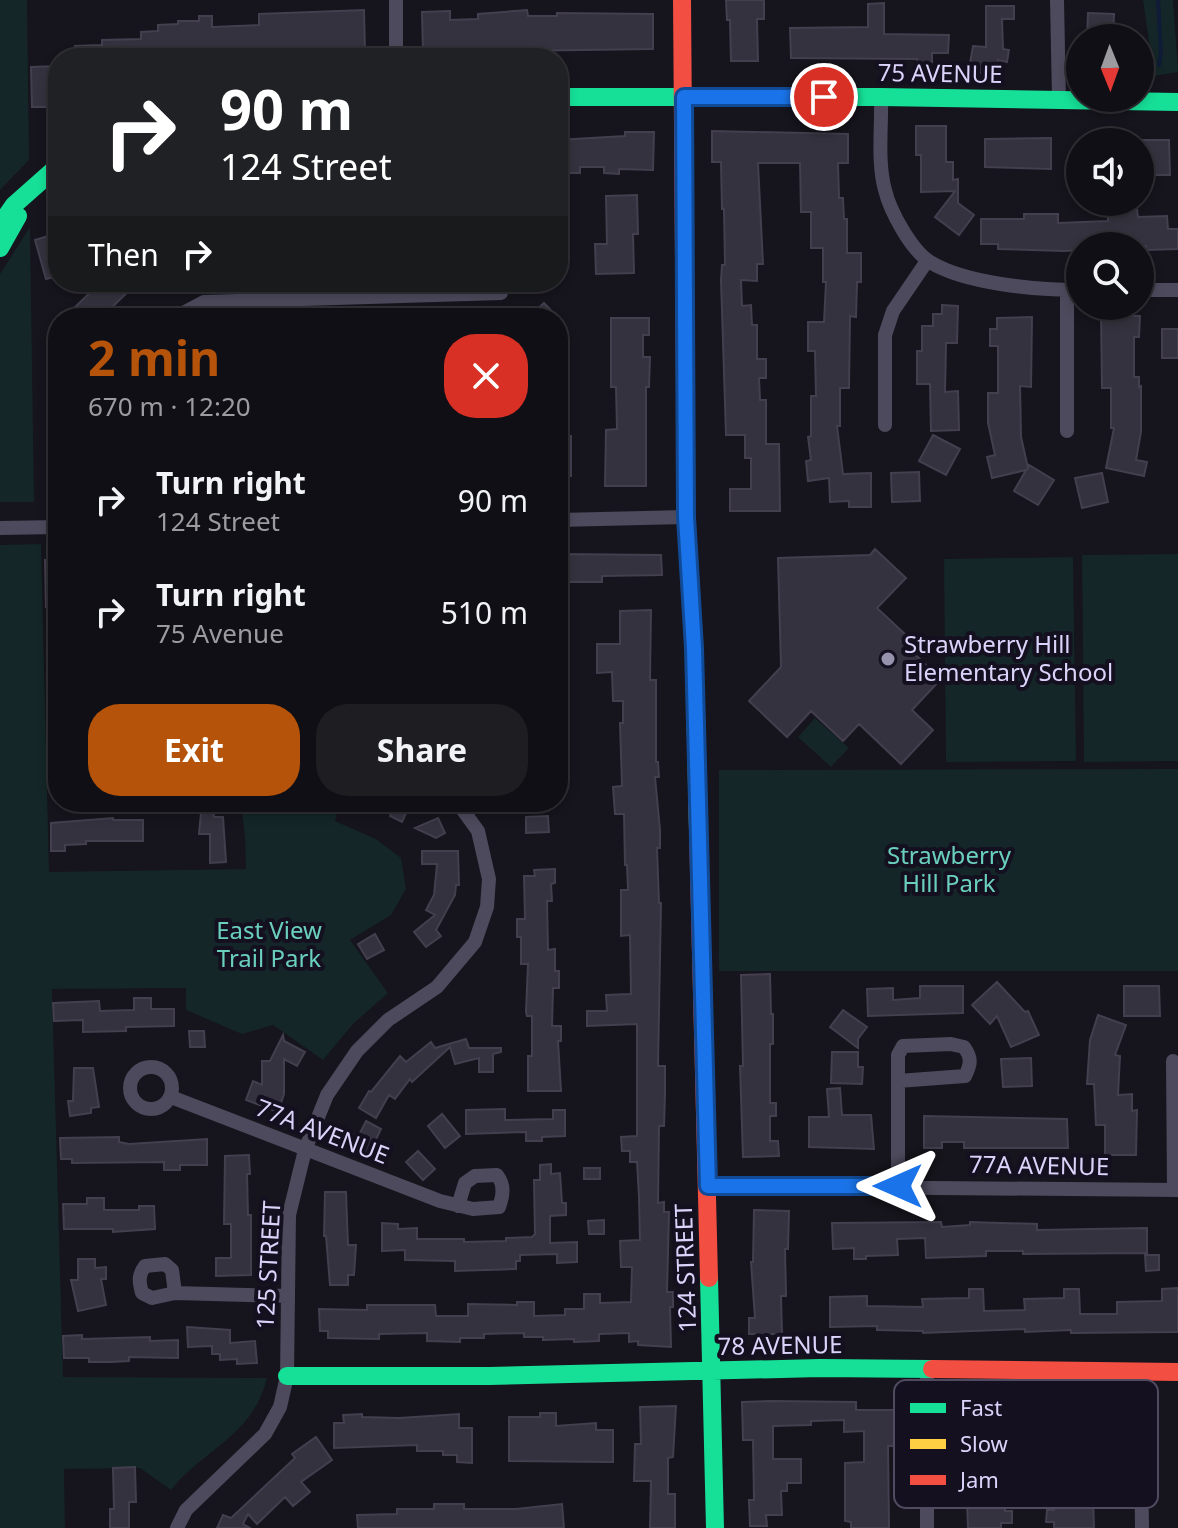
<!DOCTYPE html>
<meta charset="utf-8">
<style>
:root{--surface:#100f15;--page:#1e1d22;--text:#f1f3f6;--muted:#9c9ca0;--line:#302f34;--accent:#b45309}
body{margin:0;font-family:"Noto Sans",sans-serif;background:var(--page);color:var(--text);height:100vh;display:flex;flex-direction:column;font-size:30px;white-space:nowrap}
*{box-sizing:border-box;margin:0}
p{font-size:26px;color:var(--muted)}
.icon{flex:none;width:44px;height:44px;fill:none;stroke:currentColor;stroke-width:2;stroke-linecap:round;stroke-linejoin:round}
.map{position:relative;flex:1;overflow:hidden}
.drawer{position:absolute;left:48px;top:308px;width:520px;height:504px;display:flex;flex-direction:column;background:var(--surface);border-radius:32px;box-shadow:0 4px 12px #0003,0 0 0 2px var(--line)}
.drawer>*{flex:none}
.top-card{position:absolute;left:48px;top:48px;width:520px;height:244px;border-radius:32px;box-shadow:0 4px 12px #0003,0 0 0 2px var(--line);background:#202124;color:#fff;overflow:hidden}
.needle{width:52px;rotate:179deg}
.buttons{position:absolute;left:1066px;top:24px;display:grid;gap:16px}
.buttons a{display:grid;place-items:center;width:88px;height:88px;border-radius:50%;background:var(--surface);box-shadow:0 4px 12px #0003,0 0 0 2px var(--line);font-size:40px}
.pin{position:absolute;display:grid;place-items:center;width:68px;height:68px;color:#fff;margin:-34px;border:4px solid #fff;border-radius:50%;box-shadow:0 2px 8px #0007}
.me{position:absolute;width:88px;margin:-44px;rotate:270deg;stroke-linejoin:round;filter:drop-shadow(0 0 6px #0008)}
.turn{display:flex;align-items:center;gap:28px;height:168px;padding:0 40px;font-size:36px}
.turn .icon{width:104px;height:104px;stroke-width:2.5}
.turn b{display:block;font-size:56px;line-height:68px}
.then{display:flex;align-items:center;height:76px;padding:0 40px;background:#0003;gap:16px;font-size:30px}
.round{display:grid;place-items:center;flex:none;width:84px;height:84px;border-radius:32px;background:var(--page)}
.head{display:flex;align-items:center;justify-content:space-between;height:136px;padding:0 40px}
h1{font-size:48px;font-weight:700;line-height:60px;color:var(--accent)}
.button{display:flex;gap:16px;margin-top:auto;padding:16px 40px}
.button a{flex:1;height:92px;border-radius:32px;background:var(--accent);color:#fff;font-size:32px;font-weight:700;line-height:92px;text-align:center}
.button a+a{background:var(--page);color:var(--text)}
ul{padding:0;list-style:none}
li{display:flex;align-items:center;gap:24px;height:112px;padding:0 40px}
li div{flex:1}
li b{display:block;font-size:30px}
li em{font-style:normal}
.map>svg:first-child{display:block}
</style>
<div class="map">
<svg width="1178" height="1528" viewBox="0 0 1178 1528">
<rect width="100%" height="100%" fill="#16141c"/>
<path fill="#142627" d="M0,0H27L29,160L0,190Z
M1143,0H1173L1178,72L1154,76Z
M30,227L34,502H0V274Z
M41,544L49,872L246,869L245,837L241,805L255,802H340L335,821L376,839L401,858L406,889L391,915L350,940L388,993L353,1024L323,1060L273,1025L242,1034L186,1010V988L52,989L63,1377L267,1378C253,1436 205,1448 171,1490L140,1468L64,1469L65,1528H0V545Z
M1178,554V761L1084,762L1082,555Z
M1073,557L1076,761L946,762L944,559Z
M815,718L849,748L831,767L798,737Z
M1178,769V971H719V770Z"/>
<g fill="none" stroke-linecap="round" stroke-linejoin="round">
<path stroke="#101b37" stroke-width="4" d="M1158,0L1161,53L1159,65"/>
</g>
<path fill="#34323e" stroke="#433f4f" stroke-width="2" d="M726,0H764V19H757L758,61H731L730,20H727Z
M884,3V34L949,35L948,53H932V62H917V59L791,58L790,28L868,27V4Z
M986,6H1014V19H1002L1003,49L1009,50L1007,62L998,60L996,75L973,72L974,64L970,63L973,46L986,47Z
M364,10L365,52L299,53V48L252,49L253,54H170V58H76L75,46L102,45V40L141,39V32L158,31V25L178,24V21H199V16H212V27L259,25V14Z
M527,10L528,16H557V13L653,14V49L423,52L422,12L450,11V20L478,19V14Z
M1088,13L1114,14L1113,38H1087Z
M58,66V107H32L31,67Z
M916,126H946V162H953V180L958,179V203L974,215L959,235L935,217L955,191L921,192V155H916Z
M712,131L848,134V163H838L839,198H843L844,219H847V253H861V282H857L856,317L850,316L849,388H840V426H837L843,474L871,473V507H849V501L830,502L829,478L808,481L806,461L811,460L808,437L811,436V396H816L815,351H808V322H824L826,282H823V248H811V212H801L800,163H758L763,264H757V281L741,280L742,306L751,305L752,325H757V359H766V378H759L760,400H766V444H779L780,511H730V489H751V458H745V435H726L721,280L722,265H725L724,209H722L721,162H712Z
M625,132H654L653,170L619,169V174L604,173V167H580V173H558V140L625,136Z
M1051,138V169L985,167V139Z
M1140,140H1169L1170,175H1143L1140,172Z
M637,195L638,234H633L634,273L596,274L595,244H607L606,196Z
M1137,209L1138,217L1167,216L1168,229H1178V249L1146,250V246H1080V250L1064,251L998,249V244H981V219H1024V214H1058V223L1108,221V216L1120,215V210Z
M58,233V276L46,279L35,240Z
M101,282H138L101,318H96L90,311L83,318L74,308Z
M544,303L558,318H528Z
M942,305L958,306L957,343H946L945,392L958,391L959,430L931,431L930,384H917V351H922V326H933V314H942Z
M1101,315L1140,316L1139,337H1134V377H1139V387L1141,386V432L1136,460L1147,462L1144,476L1106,468L1114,428H1111V388H1102Z
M1032,317L1031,387L1020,386L1021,437L1028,468L1029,465L1054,480L1038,505L1014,491L1026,470L992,478L987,457L995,455L988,423V393H998V346H990V329H997V318Z
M611,318H649V335H643V357H650L649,387H646V486H605L606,430L617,429L616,387H611Z
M1162,329H1178V358H1162Z
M933,435L960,449L946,475L919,461Z
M558,436H571V476H558Z
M919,472L920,501L892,502L891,473Z
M1102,473L1108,502L1082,508L1075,478Z
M875,549L906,578L877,608L906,635L901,641L941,679L912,710L933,730L901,764L859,724L843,741L811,711L787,737L749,701L781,667L778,558L870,555Z
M558,554L661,555L662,575L602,576V582H558Z
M58,559V607H46L45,560Z
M651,610L650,680H656V762H658L659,777H655L660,830V848H657L659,903H661L658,1066H665V1092L664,1126H659L658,1203L664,1202V1212H669L667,1292H673V1307H670L671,1347L638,1345V1341L629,1342V1333L599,1334V1341L574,1342V1339L543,1340V1337H524V1333L484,1334V1338H460V1342L427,1341V1333L379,1334V1339L328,1338V1331H320L319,1309L367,1310V1305H435L436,1316H468V1304L517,1305V1302H534V1316L565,1315V1309H584V1294H600V1303L631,1302L632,1267H621L620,1241L640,1240L639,1197L637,1162H630V1151H622L621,1137L637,1136V1024L587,1026V1011H607L606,995L631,994L630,935L621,936V890H628L627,865H625L624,814H615L613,787L622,786L620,723H623V701H613L612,672L597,673V644H620V611Z
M202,802H213L214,817H223L226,862L210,863V834H199Z
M372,802H411L402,822L390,816L392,811Z
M548,816L549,832L526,833V817Z
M113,818V820H143V841H86V844L65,845V851H51V823Z
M438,818L445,833L436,838L415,828Z
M422,851H458L459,885H456L455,895L436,930L441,936L426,947L414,932L435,915L426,910L434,895L437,864H422Z
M555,869V883L551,884L552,901H547L548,950L555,949V971H559V988H553L552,1026H561V1041H558L561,1091H528V1056H532V1016H527L526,1012L528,964H521V937H517V919H525L524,876H535L534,870Z
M375,934L384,950L367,959L358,944Z
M770,974L771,1014H773V1044H770V1103H776V1116H770V1141H778L779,1156L743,1157L740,1066H743L741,975Z
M997,982L1025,1012L1028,1011L1039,1035L1011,1047L997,1016L990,1024L972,1005Z
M920,986H963V1013L868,1016L867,989L893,988V1000L920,998Z
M1124,986H1159L1160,1016H1124Z
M134,998H151V1009H174V1026L126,1027V1031L83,1032V1020L54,1021L53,1003L99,1001L100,1011L134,1010Z
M843,1010L867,1027L858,1039V1048L830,1027Z
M1098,1015L1126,1025L1115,1055L1120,1056L1118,1095L1132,1094V1111L1137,1110L1136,1155H1105V1125H1096L1094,1084H1087L1090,1040Z
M189,1031H204L205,1047H190Z
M283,1035L284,1041L305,1052L297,1066L284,1059V1094L278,1112L246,1100L253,1081L262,1085V1061H270Z
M466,1039L469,1048H501V1052L493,1054V1072H479V1058L455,1064L450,1047L412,1082L410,1079L395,1099L389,1095L376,1118L359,1108L369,1091L371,1092L400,1056L406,1062L431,1042L435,1048Z
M832,1052H858V1067H863L862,1084L831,1083Z
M1031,1058L1032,1086L1003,1087L1001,1059Z
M74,1068H93L99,1107L91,1108V1113L70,1116L68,1101H73Z
M840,1088L842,1115H871L874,1149L809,1147V1117H829L827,1089Z
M505,1109V1120L553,1119V1110H565V1136L542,1137V1141H526V1132L466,1134V1110Z
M442,1114L460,1136L445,1148L428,1126Z
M924,1116L1067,1119L1068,1148H964V1142H942V1148H924Z
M366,1121L381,1129L369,1154L342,1141L347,1131L358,1137Z
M119,1137V1142L129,1144L207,1139V1165H180V1170H164V1162L72,1163V1159H61L60,1138Z
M418,1151L435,1169L423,1180L406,1162Z
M249,1155L250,1174H247L248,1215H251V1275L216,1276V1258H231V1224H224L225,1156Z
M551,1164V1174L560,1173L562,1203H566V1215L550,1216V1243L577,1242V1262L557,1263V1254L520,1255V1261H516V1269L455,1271V1261L405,1260V1250L382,1251V1223L398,1224V1229L417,1228V1239H464V1242L506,1241V1238L532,1237L535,1234L534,1180H540V1165Z
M584,1168H600V1179H584Z
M325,1192H346L348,1245H356L354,1275H348V1285H330L326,1236H324Z
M87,1198H104V1210H139V1206H154L155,1229L113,1232V1229H64L63,1204H87Z
M754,1210L789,1211L788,1249H785L786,1296H781L782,1334H749V1318H755L751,1262H753Z
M604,1220V1234H589L588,1221Z
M941,1222L942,1227L970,1225V1222L1037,1224V1230L1147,1228V1253L1023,1254V1251H986V1256L926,1258L925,1238L897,1239L898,1255L866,1256V1259H854V1248L833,1249L832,1223Z
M1145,1255H1159V1270L1146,1271Z
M78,1259H95V1268L106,1267V1279H101L106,1305L78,1311L71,1280H78Z
M1178,1288V1332L1071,1333V1330L1025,1332V1329L923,1333V1331L877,1330V1326L830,1327V1297L867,1296V1306L923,1307L922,1299L969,1298V1289H983L984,1311L1025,1310L1024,1299L1064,1298V1289H1079L1080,1314H1117V1302L1162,1301V1289Z
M187,1327L230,1330V1343L255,1341L257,1363L237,1364V1359L220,1360V1354H212V1346L188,1347Z
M82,1335V1339L150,1337V1341L178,1340V1358L129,1357V1361L111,1362H89V1358H64L63,1336Z
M964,1394H1003L1002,1472H1005V1511H1012V1523H1001V1528H968L966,1473H970V1447H959V1433H964Z
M1060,1398H1101V1500H1093L1094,1528H1054V1522H1046L1047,1510H1054V1495L1079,1494L1078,1472H1084L1083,1427H1059Z
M772,1401L856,1402V1410H897V1446H888L889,1528H851V1522L845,1521V1463L864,1462V1431L844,1432V1420L811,1421V1425L773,1426V1459H801V1483H787V1491H781L782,1515H766L767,1526H750L749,1500H754L753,1440H743L742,1402Z
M676,1406L673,1457L668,1458V1494H675V1528H650L651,1481H634L635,1444H641L640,1407Z
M540,1413H556V1426L596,1423V1430H613V1462L509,1461V1417H540Z
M362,1414V1417L399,1418L459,1414V1428H472V1463L457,1462V1455H443V1451H417V1445L334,1448V1423H344L343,1415Z
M316,1437L332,1460L301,1482L310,1492L293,1506L285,1497L257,1524L248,1514L243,1524L250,1528H217L223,1515L231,1518L295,1458L292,1454Z
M135,1467L136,1502H129V1528H110V1509H114L113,1468Z
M434,1504H464V1509H516L562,1504L564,1528H358L357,1515L397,1514V1509H434Z"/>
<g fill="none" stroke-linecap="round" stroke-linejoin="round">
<path stroke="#4c4a5c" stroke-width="14" d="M1057,0L1059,99
M396,58V0
M881,97C882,126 877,161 885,190C890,211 911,250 930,262C966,284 1037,290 1080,290
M1067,290V431
M1140,290H1178
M248,301L249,318
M174,318L204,302L501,293
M885,425V335L893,311L927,261
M558,520L686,517
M0,528L58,527
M1173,1061L1174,1190
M130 1088a21 21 0 1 1 42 0a21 21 0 1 1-42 0Z
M171,1097L440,1201L473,1209L499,1207C503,1196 505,1185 497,1175L475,1176L465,1183L458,1206
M708,1186L1178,1190
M898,1186V1055L903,1046L951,1044L964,1047C972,1058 971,1064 965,1076L898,1081
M175,1293L172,1270L165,1264L145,1266C138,1275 139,1282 142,1293L152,1298L175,1293L287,1296
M927,1370V1528
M1140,1372L1142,1528
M177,1528L186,1510L265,1434L280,1407L287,1376L289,1215L305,1150L327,1095L357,1051L388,1020L437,987L475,942L487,907L489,879L478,831L457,802"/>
<path stroke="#16e098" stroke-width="18" d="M558,97H881L1178,102
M0,225L14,205L58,166
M0,248L18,216
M709,1278L715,1528
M287,1376H489L820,1368L932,1369"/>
<path stroke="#ffcf43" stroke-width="18" d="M686,512L694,648L698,830"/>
<path stroke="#f24e42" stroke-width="18" d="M682,0L686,512
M698,830L709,1278
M932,1369L1178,1372"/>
</g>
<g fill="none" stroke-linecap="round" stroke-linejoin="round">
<defs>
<path id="route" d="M824,97H684L686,517L694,648L708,1186H898"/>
</defs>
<use href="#route" stroke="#114b97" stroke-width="20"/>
<use href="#route" stroke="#1a73e8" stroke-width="14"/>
</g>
<circle fill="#9691ac" stroke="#141020" stroke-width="3" cx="888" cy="659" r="8"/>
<g text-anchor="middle" stroke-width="8" stroke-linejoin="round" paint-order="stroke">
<g font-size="24" fill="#dbd4fa" stroke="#141020">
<text transform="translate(940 74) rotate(1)" y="8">75 AVENUE</text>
<text transform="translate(322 1132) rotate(21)" y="8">77A AVENUE</text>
<text transform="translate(1039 1166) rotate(1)" y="8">77A AVENUE</text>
<text transform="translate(269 1265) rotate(-87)" y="8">125 STREET</text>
<text transform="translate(686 1268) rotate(-92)" y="8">124 STREET</text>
<text transform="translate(780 1346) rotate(-1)" y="8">78 AVENUE</text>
</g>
<g font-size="24" fill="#dbd4fa" stroke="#141020" text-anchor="start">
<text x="904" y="653">Strawberry Hill<tspan x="904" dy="28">Elementary School</tspan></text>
</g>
<g font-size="24" fill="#6ad0bd" stroke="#141020">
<text x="949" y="864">Strawberry<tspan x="949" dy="28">Hill Park</tspan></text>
<text x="269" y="939">East View<tspan x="269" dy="28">Trail Park</tspan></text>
</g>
</g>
<rect x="894" y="1380" width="264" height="128" rx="12" fill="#141020" stroke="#504b61" stroke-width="2"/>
<rect x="910" y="1403" width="36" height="10" fill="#16e098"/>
<rect x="910" y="1439" width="36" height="10" fill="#ffcf43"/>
<rect x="910" y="1475" width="36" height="10" fill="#f24e42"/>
<g font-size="22" fill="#dbd4fa">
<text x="960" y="1416">Fast</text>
<text x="960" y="1452">Slow</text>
<text x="960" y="1488">Jam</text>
</g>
</svg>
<div class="buttons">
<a><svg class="needle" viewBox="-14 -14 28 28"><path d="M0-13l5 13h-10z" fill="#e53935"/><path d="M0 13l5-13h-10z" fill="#9c9ca0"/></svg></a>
<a><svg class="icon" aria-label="sound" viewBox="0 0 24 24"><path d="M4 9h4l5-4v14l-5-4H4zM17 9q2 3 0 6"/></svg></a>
<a><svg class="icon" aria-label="search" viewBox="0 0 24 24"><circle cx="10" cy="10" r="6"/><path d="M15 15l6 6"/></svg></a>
</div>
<div class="pin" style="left:824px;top:97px;background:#d93025"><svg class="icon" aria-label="arrive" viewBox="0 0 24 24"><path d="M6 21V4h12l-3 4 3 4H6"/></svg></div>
<svg class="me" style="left:898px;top:1186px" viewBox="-20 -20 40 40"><path d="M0-17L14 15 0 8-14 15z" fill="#1a73e8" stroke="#fff" stroke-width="4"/></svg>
<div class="top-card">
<div class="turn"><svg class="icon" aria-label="right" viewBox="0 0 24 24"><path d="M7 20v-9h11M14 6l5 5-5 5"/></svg><div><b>90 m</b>124 Street</div></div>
<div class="then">Then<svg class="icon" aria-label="right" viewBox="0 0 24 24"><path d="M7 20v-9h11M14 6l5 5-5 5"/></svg></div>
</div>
<section class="drawer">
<div class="head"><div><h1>2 min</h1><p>670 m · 12:20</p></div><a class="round" style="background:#d93025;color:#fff"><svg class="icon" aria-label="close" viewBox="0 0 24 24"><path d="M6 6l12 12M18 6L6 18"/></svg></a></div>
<ul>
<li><svg class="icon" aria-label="right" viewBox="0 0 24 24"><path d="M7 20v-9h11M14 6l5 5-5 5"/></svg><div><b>Turn right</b><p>124 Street</p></div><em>90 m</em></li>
<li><svg class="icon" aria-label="right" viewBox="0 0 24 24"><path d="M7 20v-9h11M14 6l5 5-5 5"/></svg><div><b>Turn right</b><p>75 Avenue</p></div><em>510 m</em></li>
</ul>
<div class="button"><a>Exit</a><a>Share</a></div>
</section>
</div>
